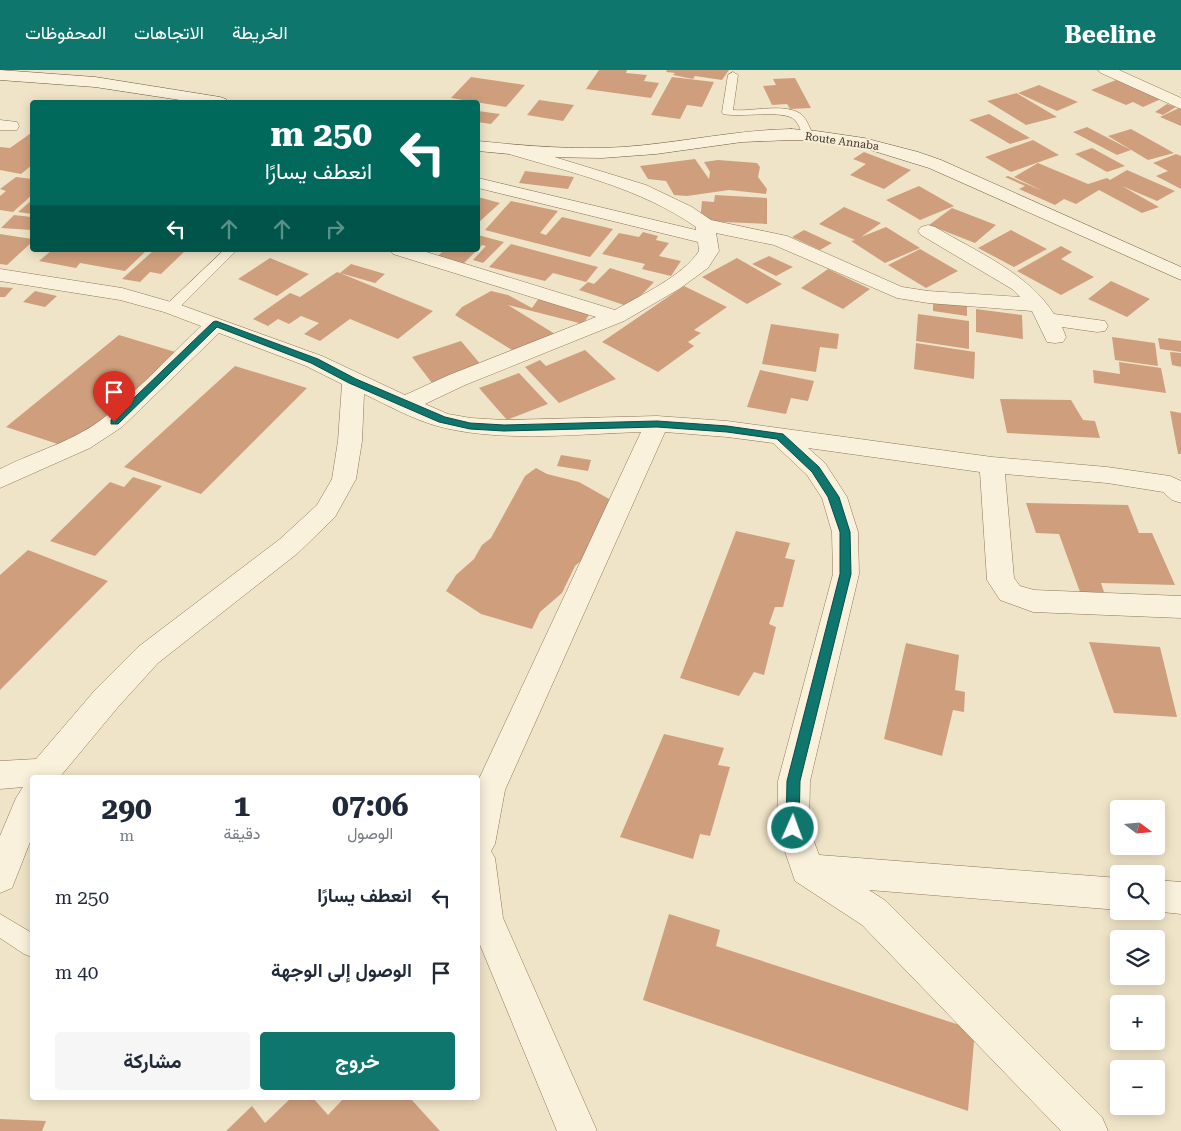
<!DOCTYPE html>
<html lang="ar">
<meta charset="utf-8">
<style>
:root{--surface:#fff;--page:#f6f6f7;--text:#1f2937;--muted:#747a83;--accent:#0f766e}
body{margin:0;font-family:"Roboto Serif",Vazirmatn,serif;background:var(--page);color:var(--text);direction:rtl;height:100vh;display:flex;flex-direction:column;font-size:19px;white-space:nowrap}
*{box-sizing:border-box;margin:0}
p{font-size:16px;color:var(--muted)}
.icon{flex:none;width:28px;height:28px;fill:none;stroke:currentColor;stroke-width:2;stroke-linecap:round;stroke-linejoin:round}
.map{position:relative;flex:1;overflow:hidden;direction:ltr}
.side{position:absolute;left:30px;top:705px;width:450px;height:325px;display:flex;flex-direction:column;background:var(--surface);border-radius:5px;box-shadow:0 2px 12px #0003;direction:rtl}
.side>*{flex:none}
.top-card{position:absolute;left:30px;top:30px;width:450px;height:152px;border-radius:5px;box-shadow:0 2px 12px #0003;direction:rtl;background:#00695c;color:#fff;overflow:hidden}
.needle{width:32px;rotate:106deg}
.tools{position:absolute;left:1110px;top:730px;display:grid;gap:10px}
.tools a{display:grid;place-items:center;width:55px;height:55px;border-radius:5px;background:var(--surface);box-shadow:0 2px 12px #0003;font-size:25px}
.pin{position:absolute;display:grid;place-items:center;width:42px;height:42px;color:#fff;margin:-51px -21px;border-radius:50% 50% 50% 0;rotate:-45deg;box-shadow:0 0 5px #0007}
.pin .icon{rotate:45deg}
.me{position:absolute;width:55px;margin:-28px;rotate:2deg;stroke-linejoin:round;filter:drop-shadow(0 0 4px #0008)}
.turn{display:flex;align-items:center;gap:18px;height:105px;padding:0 25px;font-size:22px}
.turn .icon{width:65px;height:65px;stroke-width:2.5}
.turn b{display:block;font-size:35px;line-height:42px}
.lanes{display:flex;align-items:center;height:48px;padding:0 25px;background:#0003;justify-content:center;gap:25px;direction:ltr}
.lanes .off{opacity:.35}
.eta{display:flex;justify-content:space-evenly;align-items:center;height:85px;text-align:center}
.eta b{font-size:30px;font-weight:700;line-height:35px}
.button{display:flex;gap:10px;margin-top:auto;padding:10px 25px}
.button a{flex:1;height:58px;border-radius:5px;background:var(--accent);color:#fff;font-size:20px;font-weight:700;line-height:58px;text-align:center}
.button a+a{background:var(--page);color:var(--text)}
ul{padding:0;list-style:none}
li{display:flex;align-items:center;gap:15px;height:75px;padding:0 25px}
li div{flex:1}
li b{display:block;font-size:19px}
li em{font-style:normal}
header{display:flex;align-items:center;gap:30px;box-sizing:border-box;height:70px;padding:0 25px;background:var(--accent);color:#fff}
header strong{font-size:24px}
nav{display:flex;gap:28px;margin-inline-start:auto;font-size:18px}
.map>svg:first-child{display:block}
</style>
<header>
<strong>Beeline</strong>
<nav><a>الخريطة</a><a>الاتجاهات</a><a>المحفوظات</a></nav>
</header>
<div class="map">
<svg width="1181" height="1061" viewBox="0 0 1181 1061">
<rect width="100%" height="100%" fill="#f0e4c8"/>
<path fill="#cf9f7d" d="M599,0H627L626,3L647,5L644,11L659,13L651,28L586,19Z
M667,0H729L722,10L695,6L693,9L673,5L675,3L666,2Z
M471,7L525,15L506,37L451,28Z
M672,7L714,12L702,37L687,35L680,49L651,45Z
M795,8L811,38L790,39L787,34L772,35L763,16L776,15L773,9Z
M1116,10L1161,29L1143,37L1133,32L1126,35L1091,20Z
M1039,15L1078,32L1057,41L1018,23Z
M1017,23L1018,24L1057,47L1026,55L987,31Z
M539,30L574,35L563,51L527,45Z
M1167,34L1176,37L1163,45L1155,42Z
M1181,37V56L1160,47Z
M478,41L500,44L491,54L478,52Z
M989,44L1030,68L1010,74L969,50Z
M1087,57L1131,80L1117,85L1073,62Z
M1131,59L1174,83L1148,90L1108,66Z
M31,63L32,95L21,104L0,100V77L10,78Z
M1033,70L1059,85L1011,102L985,87Z
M1092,78L1125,96L1107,102L1075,84Z
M864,82L911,100L884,119L850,105L866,94L853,89Z
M1176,84L1181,86V119L1156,106L1168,101L1153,93Z
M695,89L709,109L710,102L704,92L718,90L757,93L760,97L758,107L767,119L766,124L729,120L687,126L674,125L666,111L648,109L640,96Z
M1038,93L1088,114L1107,108L1110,110L1127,100L1175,121L1157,131L1122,116L1159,137L1142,143L1099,120L1076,134L1064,129L1055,135L1019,119L1025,116L1005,107L1008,106L1043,121L1014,107Z
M525,101L574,107L568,119L519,113Z
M16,107L32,109V125L13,142L0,140V126L6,121L0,119Z
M919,116L954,136L920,150L886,130Z
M715,125L767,128V154L700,151L702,131L714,132Z
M478,127L500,133L478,153Z
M32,130V144L18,142Z
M511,131L558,141L540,163L546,165L562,147L613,159L590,187L485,160Z
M844,137L881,153L861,167L886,157L920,178L885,193L851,171L855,170L819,154Z
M952,138L996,155L975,173L929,155Z
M14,145L32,147V160L1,158Z
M804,160L832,173L820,180L792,167Z
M1011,160L1047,179L1014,197L978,178Z
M643,162L658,166L656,170L669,173L659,186L681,191L671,206L642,199L645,194L602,184L619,163L639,167Z
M0,164L32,169V172L7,195L0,194Z
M478,165L504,172L483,193L473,190L486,176L482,175L478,180Z
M511,174L556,186L598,197L586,212L553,203L545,211L489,197Z
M1061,176L1072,182L1061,189L1094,207L1061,225L1017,201Z
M920,179L958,201L926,218L888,195Z
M52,180H147L125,201L80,193L76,198L39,191Z
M154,180H186L161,204L150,202L140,212L122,209Z
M444,180H477L463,194L437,187Z
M769,186L793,197L776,206L752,194Z
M270,188L309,204L277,226L238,209Z
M737,188L782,214L747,234L702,207Z
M351,194L385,204L375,213L340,203Z
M610,198L654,212L630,237L579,220L588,212L594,214Z
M828,199L870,219L843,239L801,218Z
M337,202L340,203L433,241L398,269L350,249L320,271L304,264L319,253L301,246L289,254L278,249L268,256L253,249L290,223L300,227Z
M1111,211L1150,229L1127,247L1088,229Z
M684,216L727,237L694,260L701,263L688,272L694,276L658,302L602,272Z
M0,217L13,218L5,227H0Z
M35,221L57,226L45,237L23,232Z
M491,221L508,225L532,238L539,228L579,239L589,245L583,254L508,235L555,264L520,285L455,245L462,237Z
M933,230L967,234V246L933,241Z
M976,239L1022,245L1023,269L976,262Z
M918,244L969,251V279L916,271Z
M771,254L839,264L837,279L820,277L816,302L762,294Z
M119,265L182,284L73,379L6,357Z
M1112,267L1155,273L1158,296L1115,290Z
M1158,268L1181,271V282L1160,279Z
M461,271L482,296L432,313L412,287Z
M916,273L975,282L974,309L914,299Z
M585,280L616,309L559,333L525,297L540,290L546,296Z
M1170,282L1181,283V297L1172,295Z
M1119,292L1161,298L1166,323L1094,313L1093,300L1120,304Z
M235,296L307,318L201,424L124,397Z
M760,300L814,311L808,331L791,328L786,344L747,337Z
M519,303L548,334L507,350L479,318Z
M1000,329L1071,330L1083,350L1095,351L1100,368L1007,363Z
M1170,341L1181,343V384H1178Z
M561,385L591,390L588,401L557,396Z
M536,398L547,404L579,412L611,430L585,487L575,496L562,523L540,542L532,559L481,544L446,521L456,505L474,489L482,475L491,468L525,406Z
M133,407L162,416L95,486L50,471L110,412L124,417Z
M1026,433L1128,435L1139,463H1152L1175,515L1101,513L1104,522H1080L1059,464L1036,463Z
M736,461L790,473L785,488L795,490L783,537H775L769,554L776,557L764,605L754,602L739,626L680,608Z
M28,480L108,511L0,620V505Z
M1089,572L1160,577L1177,647L1114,643Z
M906,573L959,585L955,620L965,622L964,642L953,640L942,686L884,669Z
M664,664L724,678L718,695L730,697L710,766L700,764L693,789L620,767Z
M669,844L720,860L716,876L975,960L968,1041L643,930Z
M291,1028H313L328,1045L344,1028H410L440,1061H226L252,1036L265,1053Z
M0,1049L46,1051L42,1061H0Z"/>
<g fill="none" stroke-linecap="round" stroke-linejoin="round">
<defs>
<path id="lane" d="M733,2L738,5L733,40C751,42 787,32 802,45C807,50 810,58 813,65L812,67H804C801,62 799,54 795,50C784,39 741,48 723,44L722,42L728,5Z
M224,180H237L176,241H166L164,238L166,235Z
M0,844L32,863V887L24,884L0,868Z"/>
<path id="street" d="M1098,0H1119L1181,28V39L1101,3Z
M0,50L17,52L19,56L17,60H0Z
M515,75L646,115L692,137L711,150L787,166L902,217L928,221L1020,227L1012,219L921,165L918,161L921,157L928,155L935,157C977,182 1028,203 1054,244L1105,251L1108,256L1105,261L1097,262L1062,257L1066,267L1063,272L1055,273L1047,272L1032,241L928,233L897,228L774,175L716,163L719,181L708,198L679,219L624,251L465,315L425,334L448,344L471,348L504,350L657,346L727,351L992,387L1107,397L1170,406L1181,411V433L1172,430L1163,422L1107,413L1005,404L1014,508L1020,516L1034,520L1181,526V548L1033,542L1000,530L987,510L980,402L808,378L825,393L847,427L858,462L859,504L810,711L809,758L819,785L1119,808V840L869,820L886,831L1102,1047L1108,1061H1061L862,855L795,811L777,758L778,711L833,504L832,462L822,428L807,405L773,373L727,367L665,362L505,720L495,774L491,781L495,788L503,848L597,1061H557L478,870V711L641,362C578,364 498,373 437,356C412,349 387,335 364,324L362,371L356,409L335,447L298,483L158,593L118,637L59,708H32V767L12,818L0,823V766L16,728L23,717L0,719V691L36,689L96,619L138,577L280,469L317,435L332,409L338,371L342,314L306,296L219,263L122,357L90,378L0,418V399C35,381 76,371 106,346C138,320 171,285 201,256L164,242L120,230L0,211V199L122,218L178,234L322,286L405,325L449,305L596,247L393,184L390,180H420L615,240C641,225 683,206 699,181L698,172L478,118V108L696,160V157C640,118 573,103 509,84L506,80L509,76Z
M1156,810L1181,812V844L1153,841H1156Z"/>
<path id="secondary" d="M0,0L95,7L220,27L226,29L228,32H193L95,17L0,10Z
M791,59L816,61L864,68L918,82L941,90L1181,197V210L929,98L864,78L816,71L791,70L742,72L656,84L602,88L540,87L478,81V71C526,76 575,80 623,77C680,73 735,60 791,59Z"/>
</defs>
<use href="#lane" stroke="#8d765c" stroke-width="1"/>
<use href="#street" stroke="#8d765c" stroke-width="1"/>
<use href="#secondary" stroke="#6f573f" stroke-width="1"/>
<use href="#lane" fill="#faf1dc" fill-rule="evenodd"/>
<use href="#street" fill="#faf1dc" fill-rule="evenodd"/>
<use href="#secondary" fill="#faf1dc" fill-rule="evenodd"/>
</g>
<path fill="#0f766e" stroke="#0a4d48" d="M216,251L318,289L356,309L445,347L470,353L504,355L657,351L727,356L783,364L819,397L839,427L850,462L851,504L800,711L799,758L797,762L793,764L788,762L786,758L787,711L840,504V462L828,427L812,402L777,369L727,362L657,357L504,361L470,359L439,352L349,313L311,293L217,257L118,354H111V350L213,252Z"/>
<g text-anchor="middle" stroke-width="4" stroke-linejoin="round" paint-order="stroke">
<g font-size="11" fill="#3d2e20" stroke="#f7eed8">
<text transform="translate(842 71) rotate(8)" y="4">Route Annaba</text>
</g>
</g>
</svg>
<div class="tools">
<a><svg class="needle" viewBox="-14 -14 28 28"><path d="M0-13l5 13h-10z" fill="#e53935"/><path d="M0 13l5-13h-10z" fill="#747a83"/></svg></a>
<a><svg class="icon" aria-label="search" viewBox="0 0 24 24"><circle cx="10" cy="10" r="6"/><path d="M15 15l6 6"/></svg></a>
<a><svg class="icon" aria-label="layers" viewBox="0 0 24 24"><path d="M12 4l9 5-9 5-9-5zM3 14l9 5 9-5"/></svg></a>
<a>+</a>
<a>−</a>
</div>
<div class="pin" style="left:114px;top:352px;background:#d93025"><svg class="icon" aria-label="arrive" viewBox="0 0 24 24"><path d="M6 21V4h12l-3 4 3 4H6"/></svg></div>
<svg class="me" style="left:793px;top:758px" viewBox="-20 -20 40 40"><circle r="17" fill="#0f766e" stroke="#fff" stroke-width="3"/><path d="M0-11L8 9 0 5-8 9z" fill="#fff"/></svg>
<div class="top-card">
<div class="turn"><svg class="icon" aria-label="left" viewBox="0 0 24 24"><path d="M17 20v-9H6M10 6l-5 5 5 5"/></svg><div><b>250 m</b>انعطف يسارًا</div></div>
<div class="lanes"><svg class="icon" aria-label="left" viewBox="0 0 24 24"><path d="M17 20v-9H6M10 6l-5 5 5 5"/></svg><svg class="icon off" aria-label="ahead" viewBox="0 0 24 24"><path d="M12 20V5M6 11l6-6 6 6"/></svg><svg class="icon off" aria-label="ahead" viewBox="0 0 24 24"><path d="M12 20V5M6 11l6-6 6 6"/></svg><svg class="icon off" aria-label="right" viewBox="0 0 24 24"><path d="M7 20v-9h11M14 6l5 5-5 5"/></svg></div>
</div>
<section class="side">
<div class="eta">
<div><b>07:06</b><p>الوصول</p></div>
<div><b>1</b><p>دقيقة</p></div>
<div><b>290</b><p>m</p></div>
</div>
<ul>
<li><svg class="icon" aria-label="left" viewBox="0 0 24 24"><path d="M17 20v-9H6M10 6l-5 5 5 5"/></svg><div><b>انعطف يسارًا</b></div><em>250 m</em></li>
<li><svg class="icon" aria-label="arrive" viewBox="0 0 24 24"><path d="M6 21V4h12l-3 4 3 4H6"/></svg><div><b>الوصول إلى الوجهة</b></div><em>40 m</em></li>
</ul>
<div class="button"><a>خروج</a><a>مشاركة</a></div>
</section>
</div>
